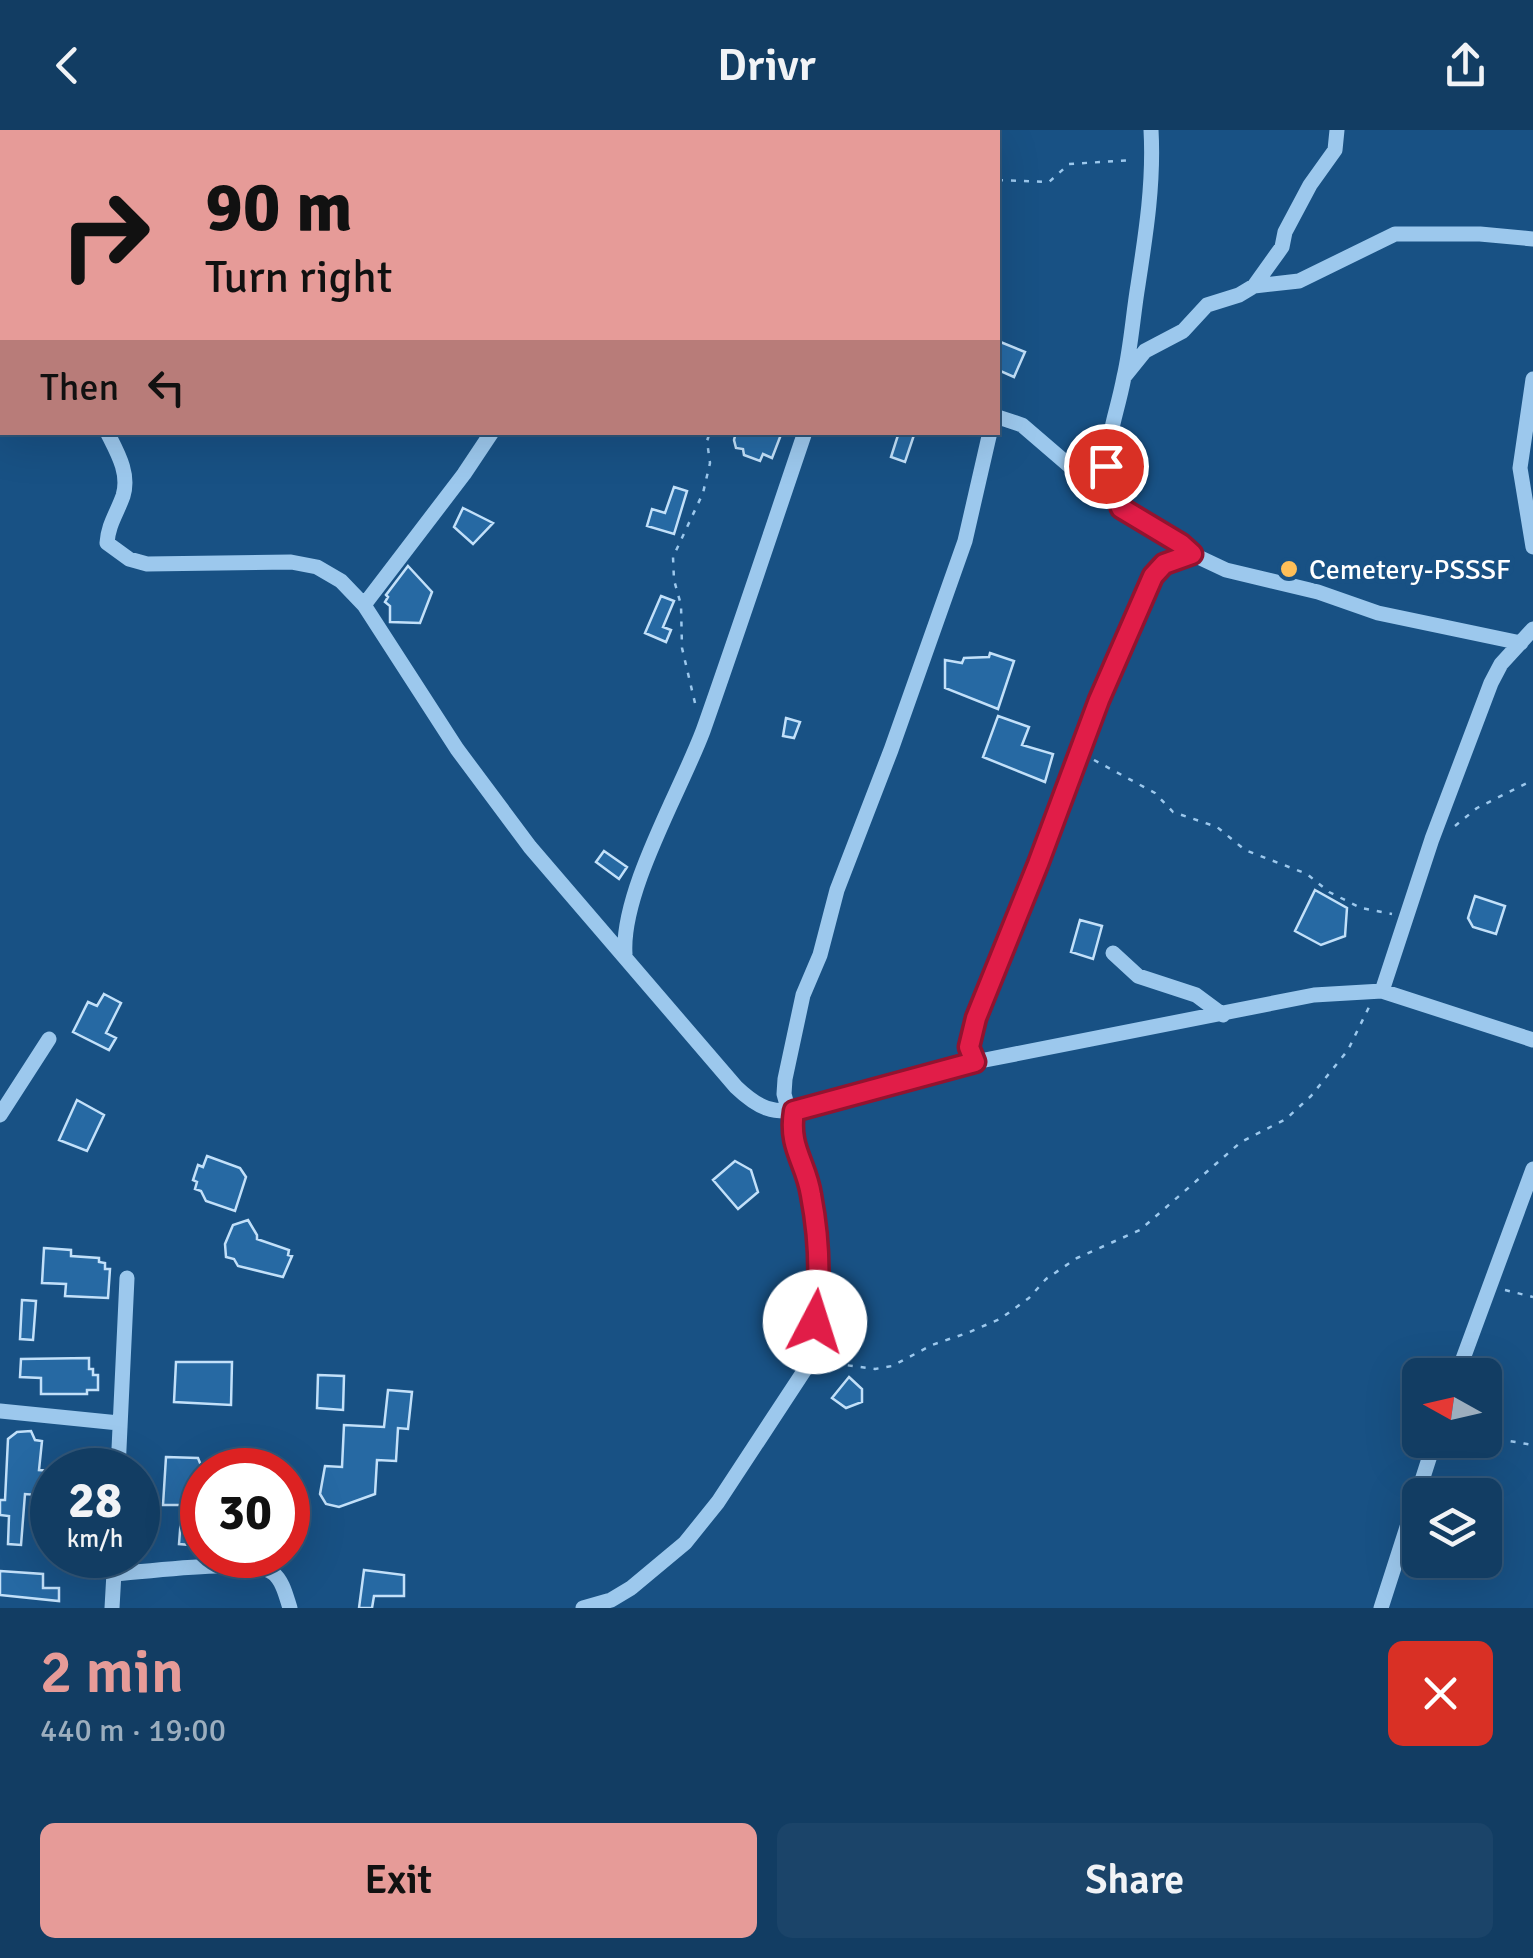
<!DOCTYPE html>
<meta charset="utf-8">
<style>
:root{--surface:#123d63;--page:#1b4469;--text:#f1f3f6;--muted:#9caebe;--line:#315678;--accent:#e69b98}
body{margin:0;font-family:Signika,sans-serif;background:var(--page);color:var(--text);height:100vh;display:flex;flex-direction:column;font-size:38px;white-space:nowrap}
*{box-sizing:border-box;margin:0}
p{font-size:32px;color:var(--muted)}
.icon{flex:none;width:55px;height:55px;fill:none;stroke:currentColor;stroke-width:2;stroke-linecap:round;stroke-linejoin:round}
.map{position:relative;height:1478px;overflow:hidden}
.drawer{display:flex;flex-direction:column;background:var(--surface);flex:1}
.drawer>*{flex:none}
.guide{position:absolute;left:0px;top:0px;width:1000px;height:305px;box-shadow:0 10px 40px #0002,0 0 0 2px var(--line);background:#e69b98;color:#111;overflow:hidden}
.needle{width:65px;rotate:278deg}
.tools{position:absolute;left:1402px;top:1228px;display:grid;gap:20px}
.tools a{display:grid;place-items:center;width:100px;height:100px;border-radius:15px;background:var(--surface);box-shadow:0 10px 40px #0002,0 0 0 2px var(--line);font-size:50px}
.speed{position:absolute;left:30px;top:1318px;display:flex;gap:20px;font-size:50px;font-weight:700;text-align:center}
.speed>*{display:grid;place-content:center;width:130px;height:130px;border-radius:50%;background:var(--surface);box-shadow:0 10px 40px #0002,0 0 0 2px var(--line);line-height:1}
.speed small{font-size:25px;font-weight:400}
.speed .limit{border:15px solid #d22;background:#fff;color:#111}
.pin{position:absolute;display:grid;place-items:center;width:85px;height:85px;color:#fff;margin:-42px;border:5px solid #fff;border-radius:50%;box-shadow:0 2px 10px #0007}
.me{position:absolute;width:110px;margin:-55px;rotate:5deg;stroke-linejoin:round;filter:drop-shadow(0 0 8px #0008)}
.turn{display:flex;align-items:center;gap:35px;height:210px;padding:0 40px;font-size:45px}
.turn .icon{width:130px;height:130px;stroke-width:2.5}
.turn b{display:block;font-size:70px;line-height:85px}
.then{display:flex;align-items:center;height:95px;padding:0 40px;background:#0003;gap:20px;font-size:38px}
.round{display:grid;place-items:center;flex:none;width:105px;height:105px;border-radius:15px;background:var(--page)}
.summary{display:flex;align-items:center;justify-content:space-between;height:170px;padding:0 40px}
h1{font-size:60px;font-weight:600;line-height:75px;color:var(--accent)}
.action{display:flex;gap:20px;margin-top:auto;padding:20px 40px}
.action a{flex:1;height:115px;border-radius:15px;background:var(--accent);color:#111;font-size:40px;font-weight:600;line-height:115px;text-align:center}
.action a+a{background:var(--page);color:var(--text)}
header{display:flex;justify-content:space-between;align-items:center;height:130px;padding:0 40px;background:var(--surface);font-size:45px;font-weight:600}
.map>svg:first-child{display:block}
</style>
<header><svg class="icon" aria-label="back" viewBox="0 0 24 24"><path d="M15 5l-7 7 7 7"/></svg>Drivr<svg class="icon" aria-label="share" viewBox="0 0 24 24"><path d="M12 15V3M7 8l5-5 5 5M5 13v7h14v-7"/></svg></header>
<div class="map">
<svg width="1533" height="1478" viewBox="0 0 1533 1478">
<rect width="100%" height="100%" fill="#185184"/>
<path fill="#2669a3" stroke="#c2e0f9" stroke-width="2.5" d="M998,211L1025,222L1014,247L998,240Z
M736,302H782L772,328L763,324L760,331L744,325L743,319L736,318L734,310Z
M899,302H915L905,332L891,327Z
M674,357L687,361L674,404L647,396L652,379L665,383Z
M463,378L493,393L473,414L454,397Z
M408,436L432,462L420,493L390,492V476L385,472L388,467L386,465Z
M661,466L674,471L663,497L671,500L666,512L645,503Z
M990,523L1014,531L998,579L945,558V530L962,533L964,528L989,527Z
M998,586L1029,597L1022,615L1053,624L1045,652L983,627Z
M786,588L800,592L794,608L783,606Z
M604,721L627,737L619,749L596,732Z
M1315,760L1347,778L1345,806L1321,815L1295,801Z
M1475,766L1505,776L1496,804L1473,797L1468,788Z
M1080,790L1102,796L1093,829L1071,822Z
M104,864L121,873L106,903L116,908L109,920L73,902L88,872L97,876Z
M77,970L104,985L87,1021L59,1010Z
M207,1026L240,1038L246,1047L235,1081L206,1071L201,1061L195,1059L197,1052L193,1050L198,1035L203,1037Z
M735,1031L751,1040L758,1062L738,1079L713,1050Z
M248,1090L257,1105V1109L289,1120L288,1125L292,1126L283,1147L238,1136L234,1129L226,1127L225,1114L233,1095Z
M44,1118L71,1120V1126L99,1128V1132L105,1133V1139H110L108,1168L65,1166L66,1154L42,1153Z
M22,1170L36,1171L33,1210L20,1209Z
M89,1228V1239H93V1245H98V1260H87V1264H41V1248L20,1247L21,1229Z
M176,1232H232L231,1275L174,1272Z
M318,1245L344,1246L343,1280L317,1278Z
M849,1247L862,1259V1272L846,1278L832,1268Z
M388,1260L412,1262L408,1299L398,1298L396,1331L377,1330L375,1364L339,1377L326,1374L320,1364L325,1336L342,1337L344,1295L384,1297Z
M31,1301L35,1310L42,1311L39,1340L52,1341L51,1366L25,1364L21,1415L8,1414L9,1386L0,1385V1370H5L8,1309L17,1302Z
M166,1327L198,1328L202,1338V1416L179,1414L182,1375H163Z
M364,1440L404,1445V1466H374L372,1478H359Z
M0,1441L43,1444V1458H59V1471L0,1465Z"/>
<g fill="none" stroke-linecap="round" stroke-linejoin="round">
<path stroke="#9cc8ed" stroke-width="2.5" stroke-dasharray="5 8" stroke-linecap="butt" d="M998,50L1049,52L1069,34L1133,30
M695,573L682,518L681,475L674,450L673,427L703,363L710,333L707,311L710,302
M1094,630L1155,663L1173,682L1217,697L1245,720L1307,744L1329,762L1361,778L1392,784
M1455,696L1477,678L1533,650
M1505,1160L1533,1167
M822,1238L845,1235L875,1239L892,1236L932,1215L967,1203L1000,1189L1029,1168L1046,1149L1077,1128L1140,1100L1241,1012L1286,989L1311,966L1348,920L1369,877
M1485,1307L1533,1315
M37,1381L52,1401
M86,1425L99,1429"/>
<path stroke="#9cc8ed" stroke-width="15" d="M965,0L966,2
M649,2L651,0
M0,99L2,103
M1254,156L1282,117L1285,102L1310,55L1335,20L1337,0
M1124,247L1145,221L1183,201L1207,175L1239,165L1254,156L1299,151L1395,104H1480L1533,109
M1533,249L1520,338L1533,417
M998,287L1022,295L1115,375L1181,414L1192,424L1226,440L1318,462L1378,483L1521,513
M107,302C117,322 130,343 123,366C117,383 108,395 107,413L129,429L147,434L291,432L317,437L341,451L364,475L457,619L530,717L736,957C758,978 773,985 804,979L975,932L1314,865L1382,861L1533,910
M1119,375C1097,320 1114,300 1124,247C1131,217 1133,185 1138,155C1146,103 1154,52 1151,0
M364,475L464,344L492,302
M1113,823L1138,846L1196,865L1223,885
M625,824C621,762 680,662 703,601C738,502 771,402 805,302
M1382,861L1432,709L1491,553L1501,534L1533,499
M975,932L969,917L976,888L1038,734L1099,569L1153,446L1164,433L1192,424
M789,982L784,964L785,949L803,865L820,825L837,760L891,620L965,411L990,302
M0,985L49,909
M1457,1245L1533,1039
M0,1281L119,1293
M118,1340L127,1148
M114,1444C144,1442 252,1427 273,1443C283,1451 286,1466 290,1478
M112,1478L115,1425
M583,1478L611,1470L631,1458L685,1413L718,1372L806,1238L820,1152L811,1060L792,1011L795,981
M1381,1478L1435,1310"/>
</g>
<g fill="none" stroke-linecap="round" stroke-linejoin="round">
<defs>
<path id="route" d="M815,1192C821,1149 819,1107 811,1065C806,1032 788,1018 794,981L975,932L969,917L976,888L1038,734L1099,570L1153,446L1164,434L1192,424L1181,414L1121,378L1106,336"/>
</defs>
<use href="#route" stroke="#92132f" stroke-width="25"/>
<use href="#route" stroke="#e11d48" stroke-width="18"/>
</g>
<circle fill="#ffbf58" stroke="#185184" stroke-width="4" cx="1289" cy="439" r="10"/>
<g text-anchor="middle" stroke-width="10" stroke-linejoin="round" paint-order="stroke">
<g font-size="28" fill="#fff" stroke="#185184" text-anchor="start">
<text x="1309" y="449">Cemetery-PSSSF</text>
</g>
</g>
</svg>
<div class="tools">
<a><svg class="needle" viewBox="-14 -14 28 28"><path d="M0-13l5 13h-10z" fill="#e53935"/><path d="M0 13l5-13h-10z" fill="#9caebe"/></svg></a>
<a><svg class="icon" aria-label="layers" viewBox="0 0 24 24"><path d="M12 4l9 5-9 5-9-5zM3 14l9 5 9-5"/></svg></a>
</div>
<div class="speed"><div>28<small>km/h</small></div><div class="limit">30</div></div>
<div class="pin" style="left:1106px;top:336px;background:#d93025"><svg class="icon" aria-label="arrive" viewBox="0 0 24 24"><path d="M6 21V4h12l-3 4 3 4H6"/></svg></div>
<svg class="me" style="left:815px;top:1192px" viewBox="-20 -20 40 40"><circle r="19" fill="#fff"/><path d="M0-13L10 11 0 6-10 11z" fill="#e11d48"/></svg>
<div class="guide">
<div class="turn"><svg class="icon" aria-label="right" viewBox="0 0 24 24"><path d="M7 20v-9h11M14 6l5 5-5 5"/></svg><div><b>90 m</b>Turn right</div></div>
<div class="then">Then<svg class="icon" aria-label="left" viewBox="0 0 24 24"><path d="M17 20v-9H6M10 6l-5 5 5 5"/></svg></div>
</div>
</div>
<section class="drawer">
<div class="summary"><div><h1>2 min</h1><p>440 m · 19:00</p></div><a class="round" style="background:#d93025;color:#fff"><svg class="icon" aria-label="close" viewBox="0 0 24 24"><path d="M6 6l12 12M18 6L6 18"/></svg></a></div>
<div class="action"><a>Exit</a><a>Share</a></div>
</section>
